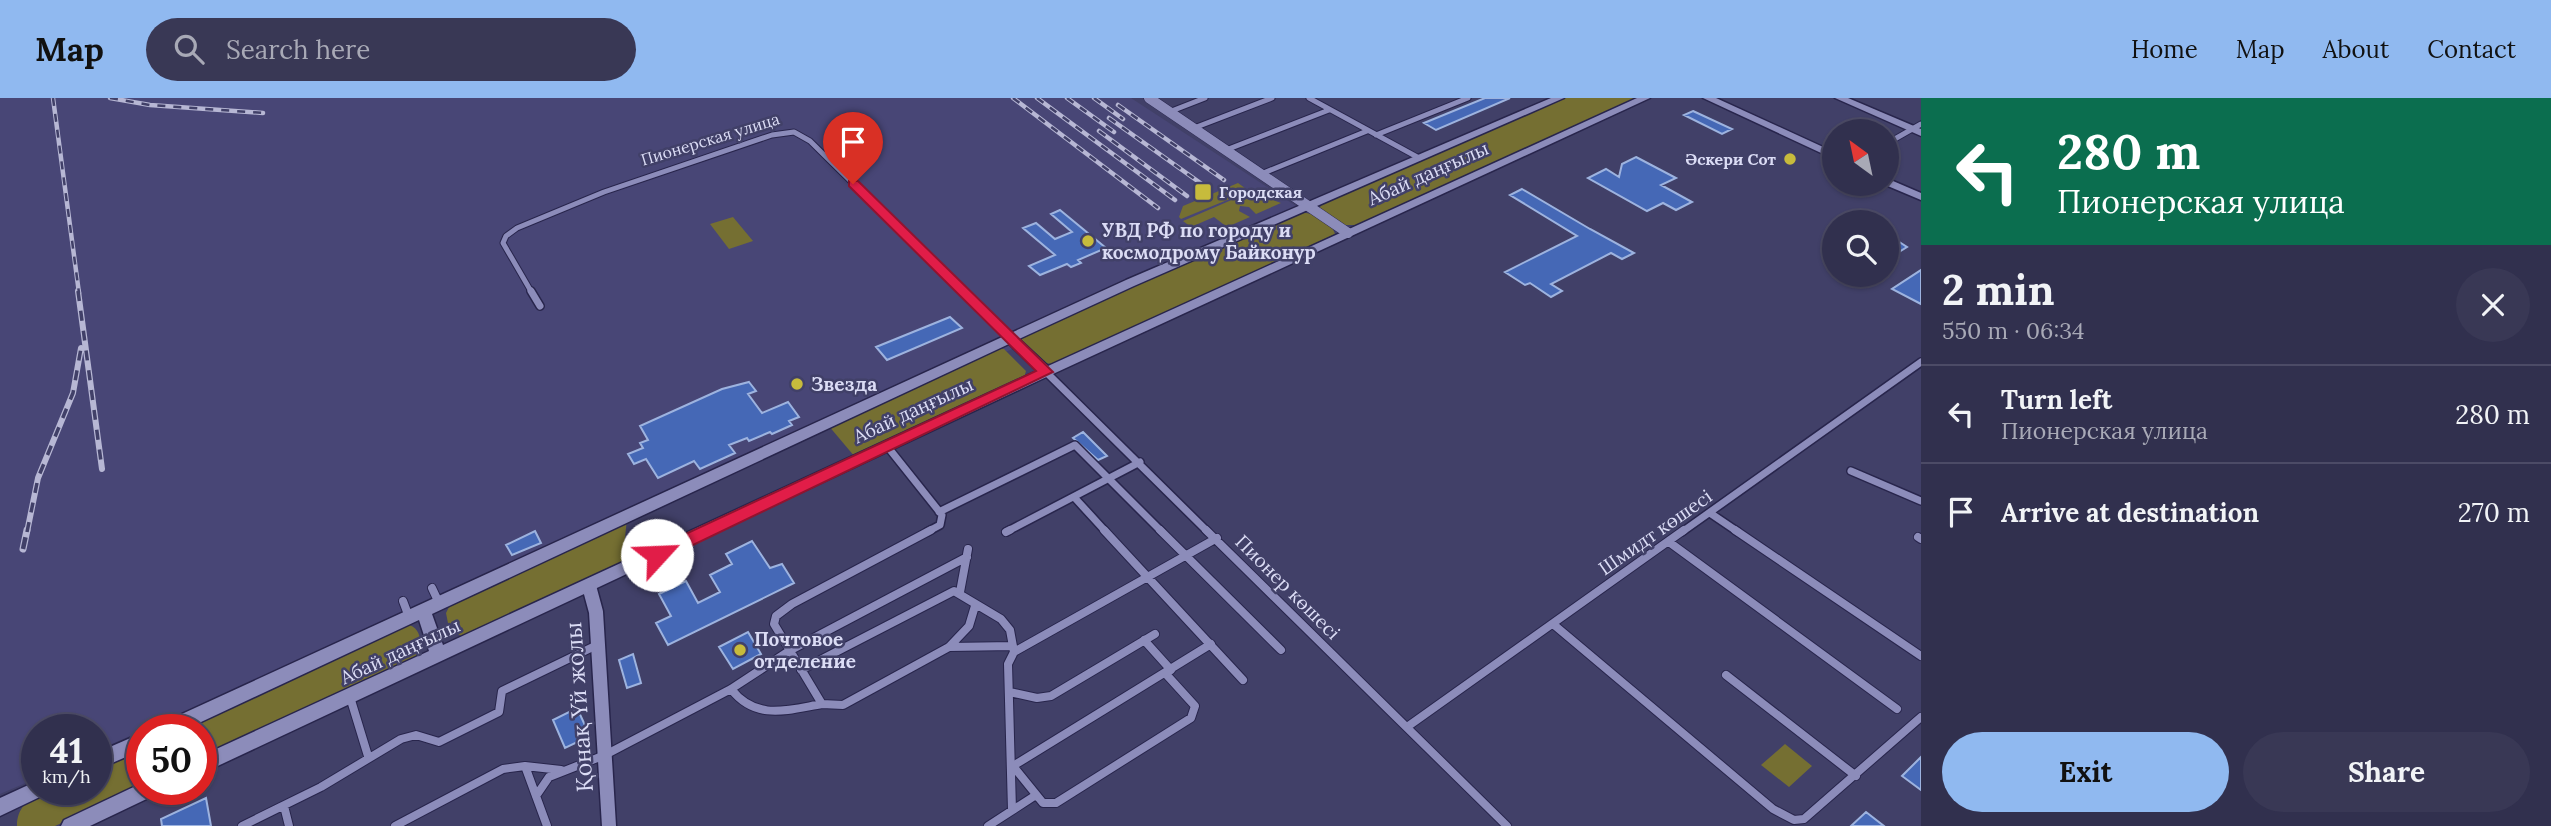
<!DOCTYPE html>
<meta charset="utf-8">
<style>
:root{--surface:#31304e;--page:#393855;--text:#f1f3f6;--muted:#a8a9b6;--line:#4c4b66;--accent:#90b9f0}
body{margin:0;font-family:Lora,serif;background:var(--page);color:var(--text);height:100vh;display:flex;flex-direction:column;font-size:26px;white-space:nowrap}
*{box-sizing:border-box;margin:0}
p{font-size:23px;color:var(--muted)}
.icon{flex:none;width:38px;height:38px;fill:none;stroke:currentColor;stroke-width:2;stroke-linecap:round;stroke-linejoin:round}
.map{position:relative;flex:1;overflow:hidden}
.details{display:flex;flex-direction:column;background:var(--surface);width:630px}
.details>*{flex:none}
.hud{background:#0b6e4f;color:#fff;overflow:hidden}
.needle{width:46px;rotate:327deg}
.buttons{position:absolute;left:1822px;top:21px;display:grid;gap:14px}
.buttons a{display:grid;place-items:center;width:77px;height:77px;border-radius:50%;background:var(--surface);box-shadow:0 2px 5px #0004,0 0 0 2px var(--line);font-size:35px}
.speed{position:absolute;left:21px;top:616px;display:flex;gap:14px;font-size:35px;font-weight:700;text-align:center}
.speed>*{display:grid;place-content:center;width:91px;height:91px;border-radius:50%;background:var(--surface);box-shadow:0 2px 5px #0004,0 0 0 2px var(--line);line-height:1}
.speed small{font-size:18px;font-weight:400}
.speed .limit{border:10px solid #d22;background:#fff;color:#111}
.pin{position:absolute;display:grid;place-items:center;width:60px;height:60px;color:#fff;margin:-72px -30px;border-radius:50% 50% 50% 0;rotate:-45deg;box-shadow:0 0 7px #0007}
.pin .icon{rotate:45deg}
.me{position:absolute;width:77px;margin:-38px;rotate:65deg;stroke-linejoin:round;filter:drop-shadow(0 0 5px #0008)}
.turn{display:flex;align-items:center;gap:24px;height:147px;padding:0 21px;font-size:32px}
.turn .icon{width:91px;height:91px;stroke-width:2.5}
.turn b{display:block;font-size:49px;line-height:60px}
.round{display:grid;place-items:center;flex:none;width:74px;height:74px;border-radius:37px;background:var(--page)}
.overview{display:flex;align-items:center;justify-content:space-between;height:119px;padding:0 21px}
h1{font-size:42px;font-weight:800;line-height:52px}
.action{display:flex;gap:14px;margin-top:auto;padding:14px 21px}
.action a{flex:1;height:80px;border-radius:42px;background:var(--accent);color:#111;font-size:28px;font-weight:800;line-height:80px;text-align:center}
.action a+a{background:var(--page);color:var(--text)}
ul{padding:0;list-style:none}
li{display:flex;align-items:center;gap:21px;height:98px;padding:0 21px;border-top:2px solid var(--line)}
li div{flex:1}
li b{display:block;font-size:26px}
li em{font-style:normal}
header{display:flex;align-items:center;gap:42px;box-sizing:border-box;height:98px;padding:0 35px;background:var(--accent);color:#111}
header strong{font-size:33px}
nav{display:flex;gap:38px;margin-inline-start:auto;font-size:24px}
.search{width:490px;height:63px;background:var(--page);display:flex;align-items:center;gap:18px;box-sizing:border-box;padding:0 24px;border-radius:38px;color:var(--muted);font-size:26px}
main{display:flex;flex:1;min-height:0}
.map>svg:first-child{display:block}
</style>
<header>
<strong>Map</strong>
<div class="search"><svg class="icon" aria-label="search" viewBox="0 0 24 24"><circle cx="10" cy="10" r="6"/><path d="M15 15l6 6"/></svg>Search here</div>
<nav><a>Home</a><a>Map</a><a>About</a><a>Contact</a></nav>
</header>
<main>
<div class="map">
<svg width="1921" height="728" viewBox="0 0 1921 728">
<rect width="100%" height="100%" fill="#414068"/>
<path fill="#484676" d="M0,0H1131L1313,119L96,653V632H37V680L0,696Z"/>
<path fill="#756f32" d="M1565,0H1638L1359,127H1343L1319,111L1323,104Z
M1238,85L1249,93L1181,121L1179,119L1183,108Z
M1250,94L1281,105L1256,116L1249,109L1240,108L1239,113L1250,119L1227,129L1214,119L1191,129L1183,123Z
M1299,115C1312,113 1331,123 1335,136L1055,266L1042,265L1019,243L1021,237Z
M733,119L753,143L729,151L710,126Z
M997,250L1004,251L1026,273L1024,280L855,359L828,327Z
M627,421L622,467L464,540L449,530L446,515L451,505Z
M407,526C424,531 422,549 414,562L201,660V632H181Z
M1785,646L1812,668L1789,689L1761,667Z
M142,650V688L55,728H17C17,689 69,691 96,691V671Z"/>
<path fill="#4568b6" stroke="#9db3df" stroke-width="2" d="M1485,0H1510L1436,32L1424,25Z
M1693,13L1732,31L1722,36L1684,17Z
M1636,59L1676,80L1661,87L1692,104L1676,112L1663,105L1647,113L1588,80L1606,71L1619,79L1622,66Z
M1522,91L1590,131L1634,155L1622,161L1611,155L1551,186L1562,193L1551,199L1530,185L1525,187L1505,174L1577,138L1510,97Z
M1060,112L1106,150L1078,162L1081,165L1071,169L1067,166L1040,177L1029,168L1055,157L1023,130L1036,125L1055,141L1072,134L1051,116Z
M1890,138L1907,149L1886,162V141Z
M1921,172V206L1892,191Z
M950,219L962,230L887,262L876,249Z
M749,284L756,293L748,296L762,315L788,304L799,319L789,323L792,327L772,336L770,334L749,343L747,340L729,347L735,355L700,371L694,363L658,380L646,361L634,366L628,356L643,350L640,345L648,342L640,328L722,291Z
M1083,334L1107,358L1098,362L1073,340Z
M535,433L541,445L512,457L506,447Z
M752,443L770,470L782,466L794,485L668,547L656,525L671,518L659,496L686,483L698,505L720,494L710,477L732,466L726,456Z
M748,534L761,556L733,571L719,549Z
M633,556L641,585L627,590L619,562Z
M577,610L590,638L565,650L553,622Z
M1921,659V692L1902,678Z
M206,700L211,728H162L161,721Z
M1866,714L1884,728H1851Z"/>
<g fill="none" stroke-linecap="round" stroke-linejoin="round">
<defs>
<path id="minor-far2" d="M1309,0L1419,60
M1169,14L1205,0
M1194,30L1272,0
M1376,37L1468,0
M1886,46L1921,26
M1226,52L1329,12
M1261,76L1367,33
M532,195L503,145L506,138L517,130L604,94L772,37L794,34L810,43L964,195"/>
<path id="minor-far1" d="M531,193L540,208
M962,193L1010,240
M1046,274L1208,434
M887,348L942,417L940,427L927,434
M1851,373L1921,403
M1074,399L1106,434
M939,414L1075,347L1162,434
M1710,415L1738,434
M1006,434L1140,364
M1682,434L1921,264"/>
<path id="minor" d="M931,432L792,506L776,518L774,526L822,606L843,607L949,549L969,528L975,508
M1104,432L1243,582
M1160,432L1281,552
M1206,432L1507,728
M1735,432L1921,558
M1006,434L1010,432
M1918,439L1921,441
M1669,444L1897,611
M432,490L439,505
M960,494L968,451
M403,503L409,519
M1553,526L1773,711L1794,722L1804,721L1921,619
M1144,542L1171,572
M949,549L1013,548
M801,572L954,493L1001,521L1010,532L1014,554
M1165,575L1195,608L1191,620L1056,705H1043L1013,668L1211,546
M1726,577L1856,678
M731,591C756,623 787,612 822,606
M1010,594L1037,600L1051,598L1155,536
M350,599L368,658
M1407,629L1684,432
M525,668L547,728
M536,698L549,679L605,657L731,591L789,553L967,459
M284,708L289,728
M1012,712L1008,566L1014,554L1217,440
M242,728L321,689L401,641L416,637L439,644L499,614L502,593L597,547
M395,728L503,671L525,668L561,672
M988,728L1036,697"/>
<path id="tertiary-far1" d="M1149,0L1348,135"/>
<path id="tertiary" d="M589,488L596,514L609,728"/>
<path id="secondary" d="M1551,0H1564L1134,188L1019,241L1048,268L1637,0H1650L1040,282L207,673L201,675V658L429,553L419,522L184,632H158L160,626L1126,182ZM1009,246L1037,273L443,547L432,516Z
M1703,0H1716L1834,54V61Z
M1835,0H1848L1921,31V38Z
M1886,80L1921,95V102L1883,86H1886Z
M142,635V652L96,672V655Z
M37,683V691H47L44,697L0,718V700Z
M142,685V691H158L155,697L90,728H61L64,722Z"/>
</defs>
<use href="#minor-far2" stroke="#28254c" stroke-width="7"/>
<use href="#minor-far1" stroke="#28254c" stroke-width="10"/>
<use href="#minor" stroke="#28254c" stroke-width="10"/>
<use href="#tertiary-far1" stroke="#28254c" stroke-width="11"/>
<use href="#tertiary" stroke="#28254c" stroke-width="17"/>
<use href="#secondary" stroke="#28254c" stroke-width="3"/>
<use href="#minor-far2" stroke="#8c8cba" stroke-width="5"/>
<use href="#minor-far1" stroke="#8c8cba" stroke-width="7"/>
<use href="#minor" stroke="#8c8cba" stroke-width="8"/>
<use href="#tertiary-far1" stroke="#8c8cba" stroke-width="10"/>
<use href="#tertiary" stroke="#8c8cba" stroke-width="14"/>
<use href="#secondary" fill="#8c8cba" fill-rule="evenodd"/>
<defs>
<path id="rail-far2" d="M53,0L79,195
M110,0L150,7L263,15
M1013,0L1158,110
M1037,0L1175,102
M1067,0L1114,34
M1094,0L1123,21
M1118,7L1224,82
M1109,20L1206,89
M1099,33L1187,98"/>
<path id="rail-far1" d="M78,193L102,371
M27,434L38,380L73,295L81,250"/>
<path id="rail" d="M23,451L27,432"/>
</defs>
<use href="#rail-far2" stroke="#b7b7d4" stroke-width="4.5"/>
<use href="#rail-far1" stroke="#b7b7d4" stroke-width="6"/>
<use href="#rail" stroke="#b7b7d4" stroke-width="7"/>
<use href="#rail-far2" stroke="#414068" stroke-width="2.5" stroke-dasharray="8" stroke-linecap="butt"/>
<use href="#rail-far1" stroke="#414068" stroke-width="3.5" stroke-dasharray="10" stroke-linecap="butt"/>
<use href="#rail" stroke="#414068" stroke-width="4.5" stroke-dasharray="12" stroke-linecap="butt"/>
</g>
<path fill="#e11d48" stroke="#92132f" stroke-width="2" d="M849,83H858L1053,274L664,461H651L649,457L651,452L1036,273L849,88Z"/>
<g fill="#c7bb3c" stroke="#414068" stroke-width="2.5">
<circle cx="1790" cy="61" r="7"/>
<rect x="1194" y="85" width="18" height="18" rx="3.5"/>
<circle cx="1088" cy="143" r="7"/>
<circle cx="797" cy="286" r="7"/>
<circle cx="740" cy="552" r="7"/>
</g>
<g text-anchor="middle" stroke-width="5" stroke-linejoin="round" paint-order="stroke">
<g font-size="16" fill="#dbdcf5" stroke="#414068">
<text transform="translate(710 41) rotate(-17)" y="6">Пионерская улица</text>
</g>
<g font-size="16" font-weight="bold" fill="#dbdcf5" stroke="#414068" text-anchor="end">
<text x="1776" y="67">Әскери Сот</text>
<text x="1219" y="100" text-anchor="start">Городская</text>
</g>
<g font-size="19" fill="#dbdcf5" stroke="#414068">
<text transform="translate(1428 75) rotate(-24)" y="7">Абай даңғылы</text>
<text transform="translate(913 312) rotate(-25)" y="7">Абай даңғылы</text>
<text transform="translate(1655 434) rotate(-35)" y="7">Шмидт көшесі</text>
<text transform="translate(1288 489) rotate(45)" y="7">Пионер көшесі</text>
<text transform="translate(400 553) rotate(-25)" y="7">Абай даңғылы</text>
</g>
<g font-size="19" font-weight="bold" fill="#dbdcf5" stroke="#414068" text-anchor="start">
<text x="1102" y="139">УВД РФ по городу и<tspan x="1102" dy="22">космодрому Байконур</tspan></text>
<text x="811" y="293">Звезда</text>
<text x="754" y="548">Почтовое<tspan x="754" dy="22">отделение</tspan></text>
</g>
<g font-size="23" fill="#dbdcf5" stroke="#414068">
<text transform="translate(579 609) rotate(-94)" y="8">Қонақ Үй жолы</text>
</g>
</g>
</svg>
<div class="buttons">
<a><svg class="needle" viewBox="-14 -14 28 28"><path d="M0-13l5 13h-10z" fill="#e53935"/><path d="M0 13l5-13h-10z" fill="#a8a9b6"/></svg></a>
<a><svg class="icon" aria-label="search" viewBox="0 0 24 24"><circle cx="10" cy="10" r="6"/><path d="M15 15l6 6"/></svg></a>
</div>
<div class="speed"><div>41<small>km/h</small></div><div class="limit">50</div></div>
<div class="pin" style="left:853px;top:86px;background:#d93025"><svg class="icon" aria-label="arrive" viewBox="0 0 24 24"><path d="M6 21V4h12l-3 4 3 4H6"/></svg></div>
<svg class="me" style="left:657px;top:457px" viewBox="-20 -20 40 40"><circle r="19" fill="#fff"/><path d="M0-13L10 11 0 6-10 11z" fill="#e11d48"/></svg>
</div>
<section class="details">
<div class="hud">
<div class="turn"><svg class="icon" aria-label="left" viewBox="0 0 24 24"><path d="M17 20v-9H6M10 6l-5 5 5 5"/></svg><div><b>280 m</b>Пионерская улица</div></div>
</div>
<div class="overview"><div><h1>2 min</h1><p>550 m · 06:34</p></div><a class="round"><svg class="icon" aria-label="close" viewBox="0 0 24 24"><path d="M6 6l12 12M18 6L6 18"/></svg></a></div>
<ul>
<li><svg class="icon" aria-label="left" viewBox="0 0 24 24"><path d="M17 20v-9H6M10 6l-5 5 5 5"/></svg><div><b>Turn left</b><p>Пионерская улица</p></div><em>280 m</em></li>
<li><svg class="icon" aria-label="arrive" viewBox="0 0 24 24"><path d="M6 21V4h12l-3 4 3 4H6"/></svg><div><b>Arrive at destination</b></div><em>270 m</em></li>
</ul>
<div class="action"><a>Exit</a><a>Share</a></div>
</section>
</main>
